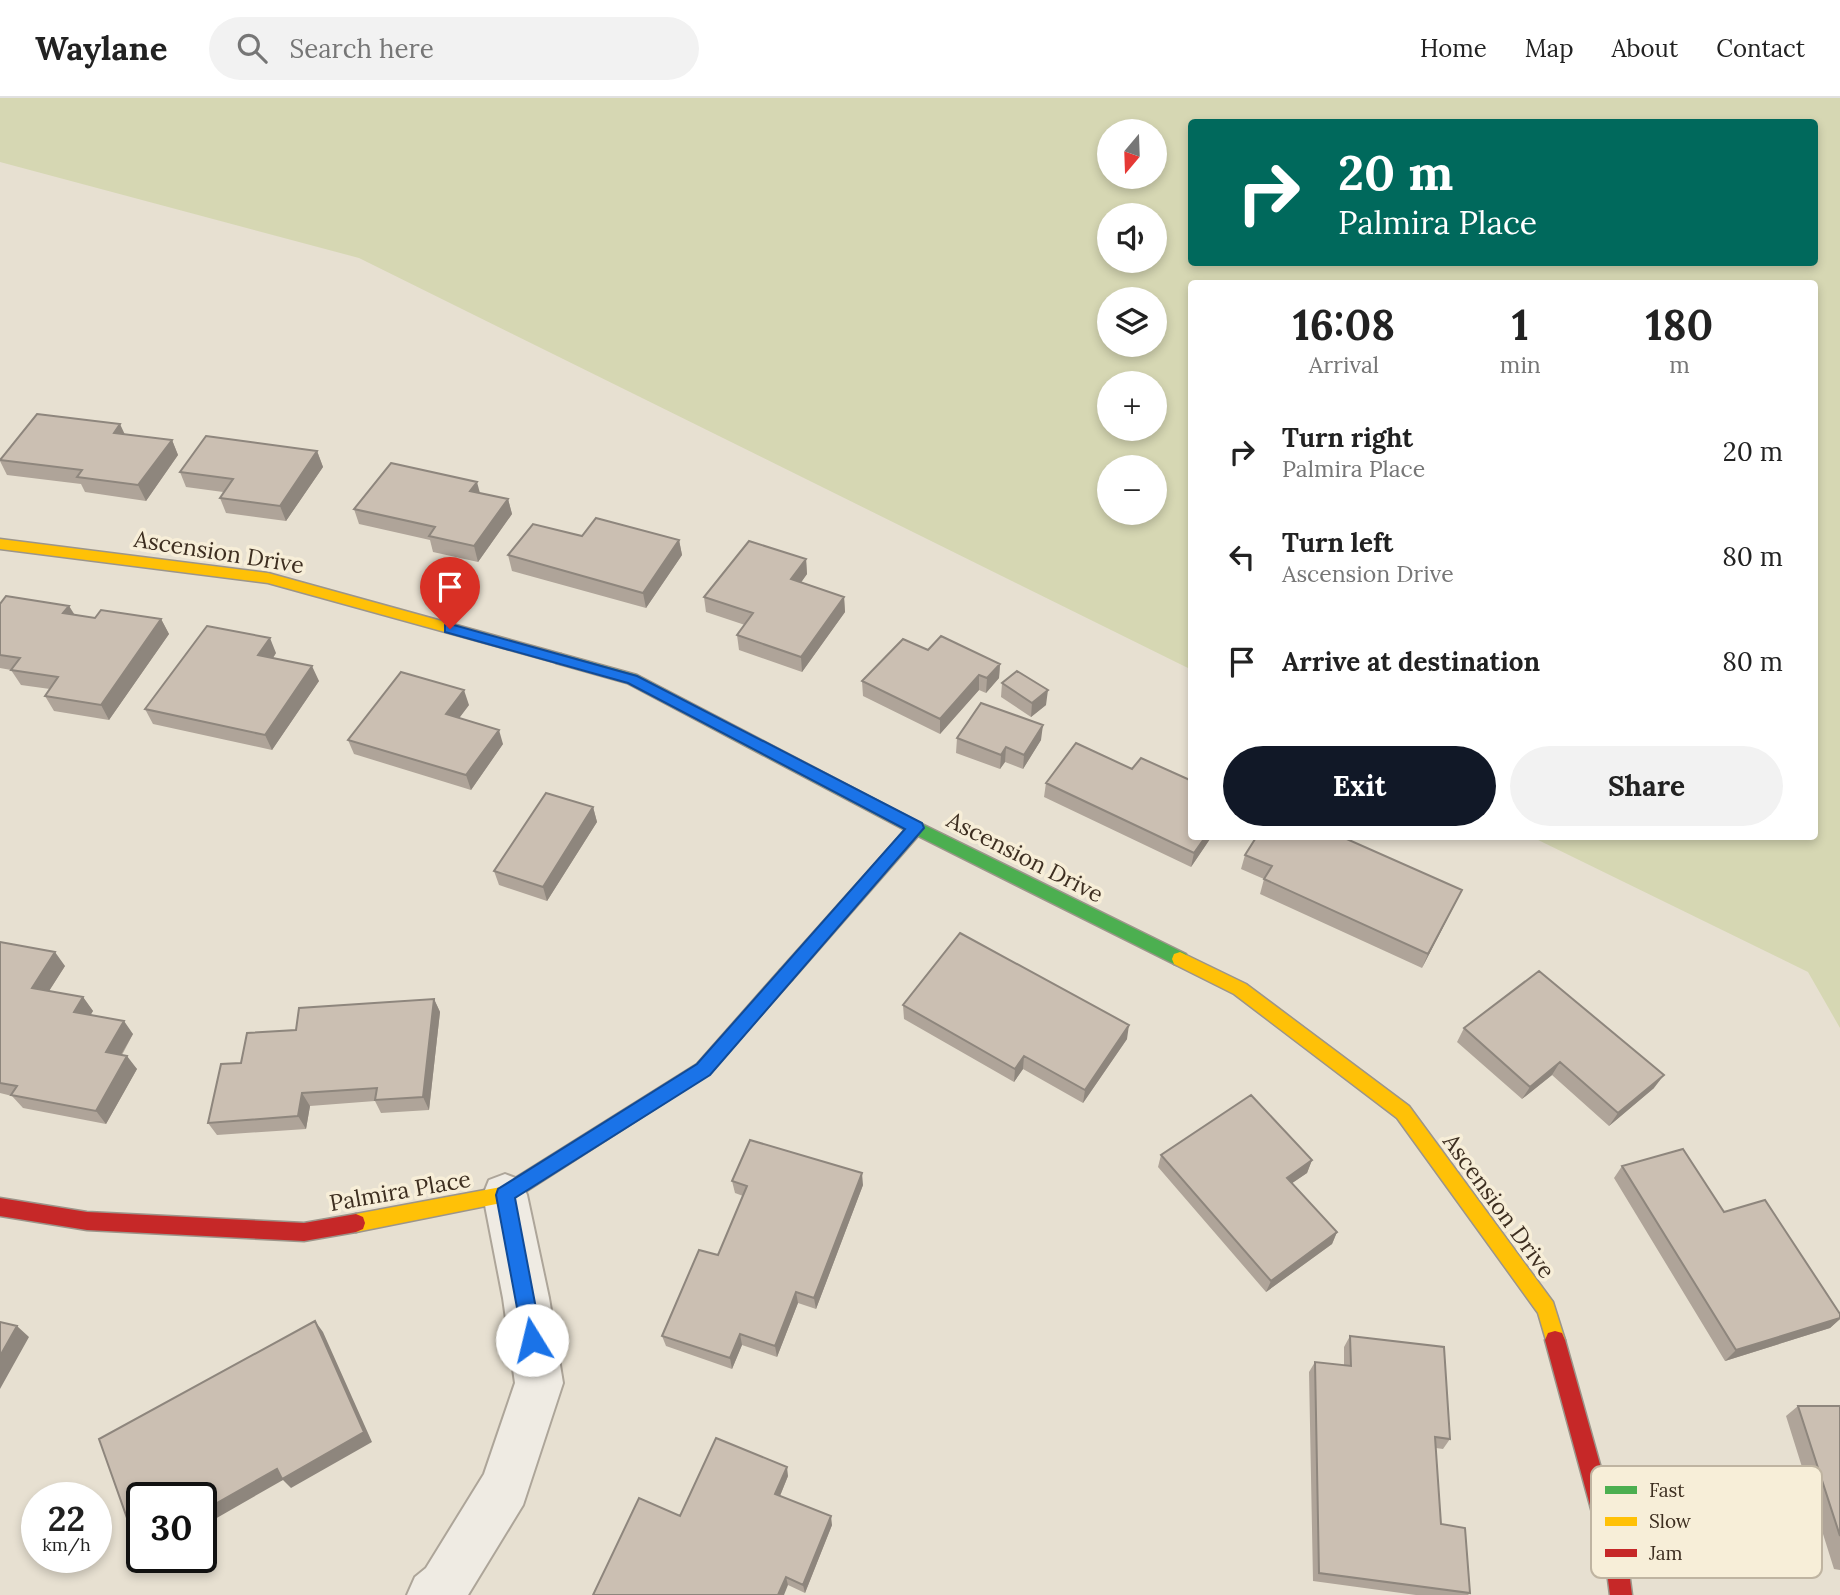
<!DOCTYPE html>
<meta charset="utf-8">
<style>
:root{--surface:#fff;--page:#f2f2f2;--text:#222;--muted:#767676;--line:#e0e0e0;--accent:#111827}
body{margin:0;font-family:Lora,serif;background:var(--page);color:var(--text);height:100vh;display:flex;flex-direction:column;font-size:26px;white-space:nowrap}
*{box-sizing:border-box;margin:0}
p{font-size:23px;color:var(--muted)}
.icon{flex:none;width:38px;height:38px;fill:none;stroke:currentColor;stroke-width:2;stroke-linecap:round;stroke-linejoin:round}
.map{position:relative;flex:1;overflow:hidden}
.side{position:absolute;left:1188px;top:182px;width:630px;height:560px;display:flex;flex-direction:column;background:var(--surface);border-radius:7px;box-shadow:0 4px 10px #0003}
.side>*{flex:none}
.hud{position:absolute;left:1188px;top:21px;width:630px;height:147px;border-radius:7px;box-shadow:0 4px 10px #0003;background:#00695c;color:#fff;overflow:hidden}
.needle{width:46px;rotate:199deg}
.fabs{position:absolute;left:1097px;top:21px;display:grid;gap:14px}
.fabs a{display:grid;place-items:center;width:70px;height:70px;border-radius:50%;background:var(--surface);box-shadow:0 4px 10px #0003;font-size:35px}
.speed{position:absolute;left:21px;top:1384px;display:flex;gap:14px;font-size:35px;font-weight:700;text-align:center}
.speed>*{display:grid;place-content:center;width:91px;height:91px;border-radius:50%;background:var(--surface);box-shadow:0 4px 10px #0003;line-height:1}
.speed small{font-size:18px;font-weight:400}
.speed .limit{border:4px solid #111;border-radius:10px;background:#fff;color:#111}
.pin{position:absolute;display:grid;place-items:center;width:60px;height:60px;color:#fff;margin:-72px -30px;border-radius:50% 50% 50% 0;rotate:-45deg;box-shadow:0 0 7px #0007}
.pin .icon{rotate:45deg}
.me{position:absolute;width:77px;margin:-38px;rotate:351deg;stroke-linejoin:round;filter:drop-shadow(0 0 5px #0008)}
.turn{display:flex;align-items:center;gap:24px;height:147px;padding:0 35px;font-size:32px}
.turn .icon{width:91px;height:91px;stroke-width:2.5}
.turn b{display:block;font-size:49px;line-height:60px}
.eta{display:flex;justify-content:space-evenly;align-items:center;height:119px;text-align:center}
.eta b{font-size:42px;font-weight:800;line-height:49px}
.primary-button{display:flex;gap:14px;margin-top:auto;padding:14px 35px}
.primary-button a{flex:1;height:80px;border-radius:42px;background:var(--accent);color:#fff;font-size:28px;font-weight:800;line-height:80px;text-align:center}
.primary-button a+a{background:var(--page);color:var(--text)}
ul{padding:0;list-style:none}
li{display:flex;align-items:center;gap:21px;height:105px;padding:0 35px}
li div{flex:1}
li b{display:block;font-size:26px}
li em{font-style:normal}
header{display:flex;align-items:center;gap:42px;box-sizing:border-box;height:98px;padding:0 35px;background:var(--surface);border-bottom:2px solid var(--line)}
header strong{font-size:33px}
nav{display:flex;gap:38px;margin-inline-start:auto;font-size:24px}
.search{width:490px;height:63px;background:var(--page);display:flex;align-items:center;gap:18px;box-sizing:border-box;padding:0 24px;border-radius:38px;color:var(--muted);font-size:26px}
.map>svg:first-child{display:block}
</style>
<header>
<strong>Waylane</strong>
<div class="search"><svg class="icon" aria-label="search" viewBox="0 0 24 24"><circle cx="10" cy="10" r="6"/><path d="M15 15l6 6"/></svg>Search here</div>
<nav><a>Home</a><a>Map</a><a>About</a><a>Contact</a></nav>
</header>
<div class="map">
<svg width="1840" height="1497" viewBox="0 0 1840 1497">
<rect width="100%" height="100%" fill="#e7e0d1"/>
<path fill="#d6d7b3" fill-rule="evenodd" d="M0,0H1840V930L1808,874L1532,739L1815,738V186H1192V572L359,160L0,64ZM1192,24H1815V164H1192ZM1110,33H1155V79H1110ZM1155,117V163H1110V117ZM1155,201V247H1110V201ZM1110,285H1155V331H1110ZM1110,369H1155V415H1110Z"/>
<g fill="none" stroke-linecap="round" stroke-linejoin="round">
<defs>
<path id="street" d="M505,1076L521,1082L527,1097L549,1200L563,1285L523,1407L468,1497H407L415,1479L426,1470L484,1376L515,1285L503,1200L483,1097L489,1082Z"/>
<path id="fast" d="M561,556L637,577L922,726L1186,856L1188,861L1186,866L1180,868L1174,866L918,738L792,882L786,884L780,882L778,877L780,872L905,732L627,585L556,565L554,561Z"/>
<path id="slow" d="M0,441L268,475L561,556L568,561L561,566L268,485L0,451Z
M1180,854L1246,886L1409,1008L1553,1204L1565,1242L1562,1249L1555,1251L1548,1249L1538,1215L1397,1020L1234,896L1174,866L1172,861L1174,856Z
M786,870L792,872L794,877L792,882L709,976L511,1103L356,1134L349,1131L347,1125L349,1119L356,1116L501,1089L697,966L780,872Z"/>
<path id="jam" d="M0,1100L87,1114L304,1125L356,1116L363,1119L365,1125L363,1131L356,1134L304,1143L87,1132L0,1118Z
M1555,1233L1562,1235L1565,1242L1628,1466L1632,1497H1610L1606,1466L1545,1242L1548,1235Z"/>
</defs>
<use href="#street" stroke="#ada599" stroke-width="4"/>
<use href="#fast" stroke="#9c958a" stroke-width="3"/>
<use href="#slow" stroke="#9c958a" stroke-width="3"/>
<use href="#jam" stroke="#9c958a" stroke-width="3"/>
<use href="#street" fill="#efebe3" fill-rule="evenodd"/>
<use href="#fast" fill="#4caf50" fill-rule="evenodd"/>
<use href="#slow" fill="#ffc107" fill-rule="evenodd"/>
<use href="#jam" fill="#c62828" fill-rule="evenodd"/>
</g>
<path fill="#afa499" d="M125,336L172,342L178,357L146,403L85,394L81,386L7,377L0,363V360Z
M317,353L323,369L286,423L226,415L220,400L223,394L186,389L180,374Z
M480,395L508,401L512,416L478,464L433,454L430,442L359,426L354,411Z
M582,438L679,442L682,457L646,510L512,473L508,457Z
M806,461L807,476L801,484L844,499L845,514L802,574L739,552L737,537L745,527L706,514L704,499Z
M0,506L69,508L75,517L95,520L161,521L169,536L109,622L54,613L45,598L50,591L21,587L11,572L0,570Z
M928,552L1000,566L999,580L986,595L979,592L940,636L863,598L862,583Z
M276,555L273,560L319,583L272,652L153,626L145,611Z
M1002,585L1046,607L1031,619L1001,599Z
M469,607L459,620L503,646L471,692L354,656L348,642Z
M957,640L1041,642L1023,671L1005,664L1000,671L956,655Z
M1132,671L1192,738H1212L1191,769L1044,699L1046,685Z
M593,709L597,724L547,803L499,787L494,773Z
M1245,757L1462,792L1422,870L1260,796L1264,781L1241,771Z
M0,844L65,868L49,893L83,899L93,913L90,917L133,936L122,957L137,971L106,1026L23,1010L12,998L0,995Z
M434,901L440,914L429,1012L381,1015L375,1003L310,1008L306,1031L217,1037L208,1025L296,932Z
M903,907L1127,941L1083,1005L1023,971L1014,984L904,921Z
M1464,930L1654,990L1609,1028L1552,977L1522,1001L1457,944Z
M1161,1057L1312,1062L1307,1075L1292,1085L1337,1134L1332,1146L1266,1194L1158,1069Z
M1622,1068L1724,1114L1840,1216V1221L1830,1230L1725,1263L1614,1080Z
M732,1083L863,1087L816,1211L798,1205L777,1259L742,1247L732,1271L666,1248L662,1238L718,1157L743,1098L735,1095Z
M1350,1238L1450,1341L1443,1351L1436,1350L1441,1426L1470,1495L1468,1497H1416L1313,1483L1309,1274L1315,1264L1344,1268V1249Z
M1798,1308H1840V1472L1834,1471L1786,1318Z
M788,1378L780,1398L832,1427L805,1495L788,1487L680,1418Z"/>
<path fill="#8e867d" d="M120,326L127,341L114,335Z
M172,342L178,357L146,403L138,387Z
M317,353L323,369L286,423L280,408Z
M477,384L481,399L470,393Z
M508,401L512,416L478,464L474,448Z
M679,442L682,457L646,510L643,495Z
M806,461L807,476L793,496L791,481Z
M844,499L845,514L802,574L801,559Z
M69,508L78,523L63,515Z
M161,521L169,536L109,622L101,607Z
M270,540L276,555L265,572L258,557Z
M1000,566L999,580L986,595L987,580Z
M312,568L319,583L272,652L265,637Z
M979,577V592L940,636V621Z
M464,592L469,607L451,631L446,616Z
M1048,592L1046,607L1031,619L1032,605Z
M1043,627L1041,642L1023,671L1024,657Z
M499,632L503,646L471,692L466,677Z
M1006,649L1005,664L1000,671L1001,657Z
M593,709L597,724L547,803L543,789Z
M1206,738H1212L1191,769L1194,755Z
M1462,792L1455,806L1422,870L1428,856Z
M55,854L65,868L42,904L32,890Z
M83,899L93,913L84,928L74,914Z
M434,901L440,914L429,1012L423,999Z
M124,923L133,936L115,967L106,954Z
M1129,927L1127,941L1083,1005L1085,992Z
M127,958L137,971L106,1026L96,1013Z
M1024,958L1023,971L1014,984L1015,971Z
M1560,964L1552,977L1522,1001L1530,989Z
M1664,977L1654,990L1609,1028L1618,1015Z
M302,995L310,1008L306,1031L298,1018Z
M1312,1062L1307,1075L1282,1092L1287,1080Z
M862,1075L863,1087L816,1211L814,1200Z
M1337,1134L1332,1146L1266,1194L1271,1183Z
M796,1194L798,1205L777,1259L775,1248Z
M1840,1220V1221L1830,1230L1725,1263L1736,1252Z
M315,1223L323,1234L372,1344L291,1390L283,1382L201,1429V1414Z
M17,1228L29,1239L0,1291V1258Z
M740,1236L742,1247L732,1271L730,1260Z
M787,1369L788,1378L777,1405L775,1396Z
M831,1418L832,1427L805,1495L803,1487Z
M786,1479L788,1487L784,1497H778Z"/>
<path fill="#cbbfb2" stroke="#8e867d" stroke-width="2" d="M37,316L120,326L114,335L172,342L138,387L77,379L82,372L0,362Z
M206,338L317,353L280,408L220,400L233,381L180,374Z
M391,365L477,384L470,393L508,401L474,448L429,438L435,429L354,411Z
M596,420L679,442L643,495L508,457L533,426L582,438Z
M749,443L806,461L791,481L844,499L801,559L737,537L753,515L704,499Z
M6,498L69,508L63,515L95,520L101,512L161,521L101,607L45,598L58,579L11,572L20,560L0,557V506Z
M207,528L270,540L258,557L312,568L265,637L145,611Z
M941,538L1000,566L987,580L979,577L940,621L862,583L903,541L928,552Z
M1017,573L1048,592L1032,605L1002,585Z
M401,574L464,592L446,616L499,632L466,677L348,642Z
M981,605L1043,627L1024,657L1006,649L1001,657L957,640Z
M1076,645L1132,671L1141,660L1192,683V738H1206L1194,755L1046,685Z
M546,695L593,709L543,789L494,773Z
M1257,738H1340L1462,792L1428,856L1264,781L1272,768L1245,757Z
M960,835L1129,927L1085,992L1024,958L1015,971L903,907Z
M0,844L55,854L32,890L83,899L74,914L124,923L106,954L127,958L96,1013L11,997L17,988L0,985Z
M1539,873L1664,977L1618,1015L1560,964L1530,989L1464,930Z
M434,901L423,999L375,1002L377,990L302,995L298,1018L208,1025L221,966L241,965L247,935L296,932L299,910Z
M1251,997L1312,1062L1287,1080L1337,1134L1271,1183L1161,1057Z
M750,1042L862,1075L814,1200L796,1194L775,1248L740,1236L730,1260L662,1238L699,1152L718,1157L747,1088L732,1083Z
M1683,1051L1724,1114L1765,1102L1840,1216V1220L1736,1252L1622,1068Z
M315,1223L364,1334L282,1381L277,1371L201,1414V1400H142V1448L138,1451L99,1341Z
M0,1224L17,1228L0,1258Z
M1350,1238L1444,1249L1450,1341L1435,1339L1441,1426L1465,1430L1470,1495L1319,1475L1315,1264L1351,1268Z
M1798,1308H1840V1438Z
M716,1340L787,1369L775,1396L831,1418L803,1487L786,1479L778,1497H593L639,1400L680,1418Z"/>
<path fill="#1a73e8" stroke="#114b97" stroke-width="2" d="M450,526L637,578L922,725L924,730L710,977L515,1100L542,1242L539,1249L532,1252L525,1249L523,1242L496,1097L498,1091L697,966L905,731L628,585L445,534V527Z"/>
<g text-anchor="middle" stroke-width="7" stroke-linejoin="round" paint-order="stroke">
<g font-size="23" fill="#3d2e20" stroke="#f7eed8">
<text transform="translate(219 454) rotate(9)" y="8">Ascension Drive</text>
<text transform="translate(1025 759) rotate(27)" y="8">Ascension Drive</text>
<text transform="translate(400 1093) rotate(-10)" y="8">Palmira Place</text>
<text transform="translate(1499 1108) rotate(54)" y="8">Ascension Drive</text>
</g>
</g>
<rect x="1591" y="1368" width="231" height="112" rx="10" fill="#f7eed8" stroke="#bfb4a1" stroke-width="2"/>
<rect x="1605" y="1388" width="32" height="8" fill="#4caf50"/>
<rect x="1605" y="1419" width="32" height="9" fill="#ffc107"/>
<rect x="1605" y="1451" width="32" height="8" fill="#c62828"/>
<g font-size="19" fill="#3d2e20">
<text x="1649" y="1399">Fast</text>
<text x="1649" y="1430">Slow</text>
<text x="1649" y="1462">Jam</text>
</g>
</svg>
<div class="fabs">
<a><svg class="needle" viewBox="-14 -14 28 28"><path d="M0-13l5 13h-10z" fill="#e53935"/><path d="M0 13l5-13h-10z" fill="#767676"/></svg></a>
<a><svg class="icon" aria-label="sound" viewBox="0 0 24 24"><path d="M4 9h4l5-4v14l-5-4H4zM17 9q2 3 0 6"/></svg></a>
<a><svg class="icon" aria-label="layers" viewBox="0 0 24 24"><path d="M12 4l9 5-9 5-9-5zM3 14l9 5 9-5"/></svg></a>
<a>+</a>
<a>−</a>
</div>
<div class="speed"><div>22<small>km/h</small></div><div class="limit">30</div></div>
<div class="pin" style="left:450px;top:531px;background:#d93025"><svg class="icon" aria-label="arrive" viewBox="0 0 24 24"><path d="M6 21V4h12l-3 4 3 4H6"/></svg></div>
<svg class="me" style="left:532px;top:1242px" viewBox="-20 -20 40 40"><circle r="19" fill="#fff"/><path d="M0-13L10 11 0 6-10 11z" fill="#1a73e8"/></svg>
<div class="hud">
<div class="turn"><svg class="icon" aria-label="right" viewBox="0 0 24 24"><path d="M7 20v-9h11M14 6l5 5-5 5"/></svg><div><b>20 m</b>Palmira Place</div></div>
</div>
<section class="side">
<div class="eta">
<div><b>16:08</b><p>Arrival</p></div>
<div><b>1</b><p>min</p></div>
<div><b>180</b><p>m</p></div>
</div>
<ul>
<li><svg class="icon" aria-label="right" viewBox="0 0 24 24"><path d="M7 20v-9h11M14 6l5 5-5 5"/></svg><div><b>Turn right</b><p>Palmira Place</p></div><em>20 m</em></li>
<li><svg class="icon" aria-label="left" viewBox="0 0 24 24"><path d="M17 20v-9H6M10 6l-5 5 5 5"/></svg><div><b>Turn left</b><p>Ascension Drive</p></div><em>80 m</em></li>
<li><svg class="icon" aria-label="arrive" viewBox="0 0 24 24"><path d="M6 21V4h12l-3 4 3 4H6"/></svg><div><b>Arrive at destination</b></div><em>80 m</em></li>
</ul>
<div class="primary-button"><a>Exit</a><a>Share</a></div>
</section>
</div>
